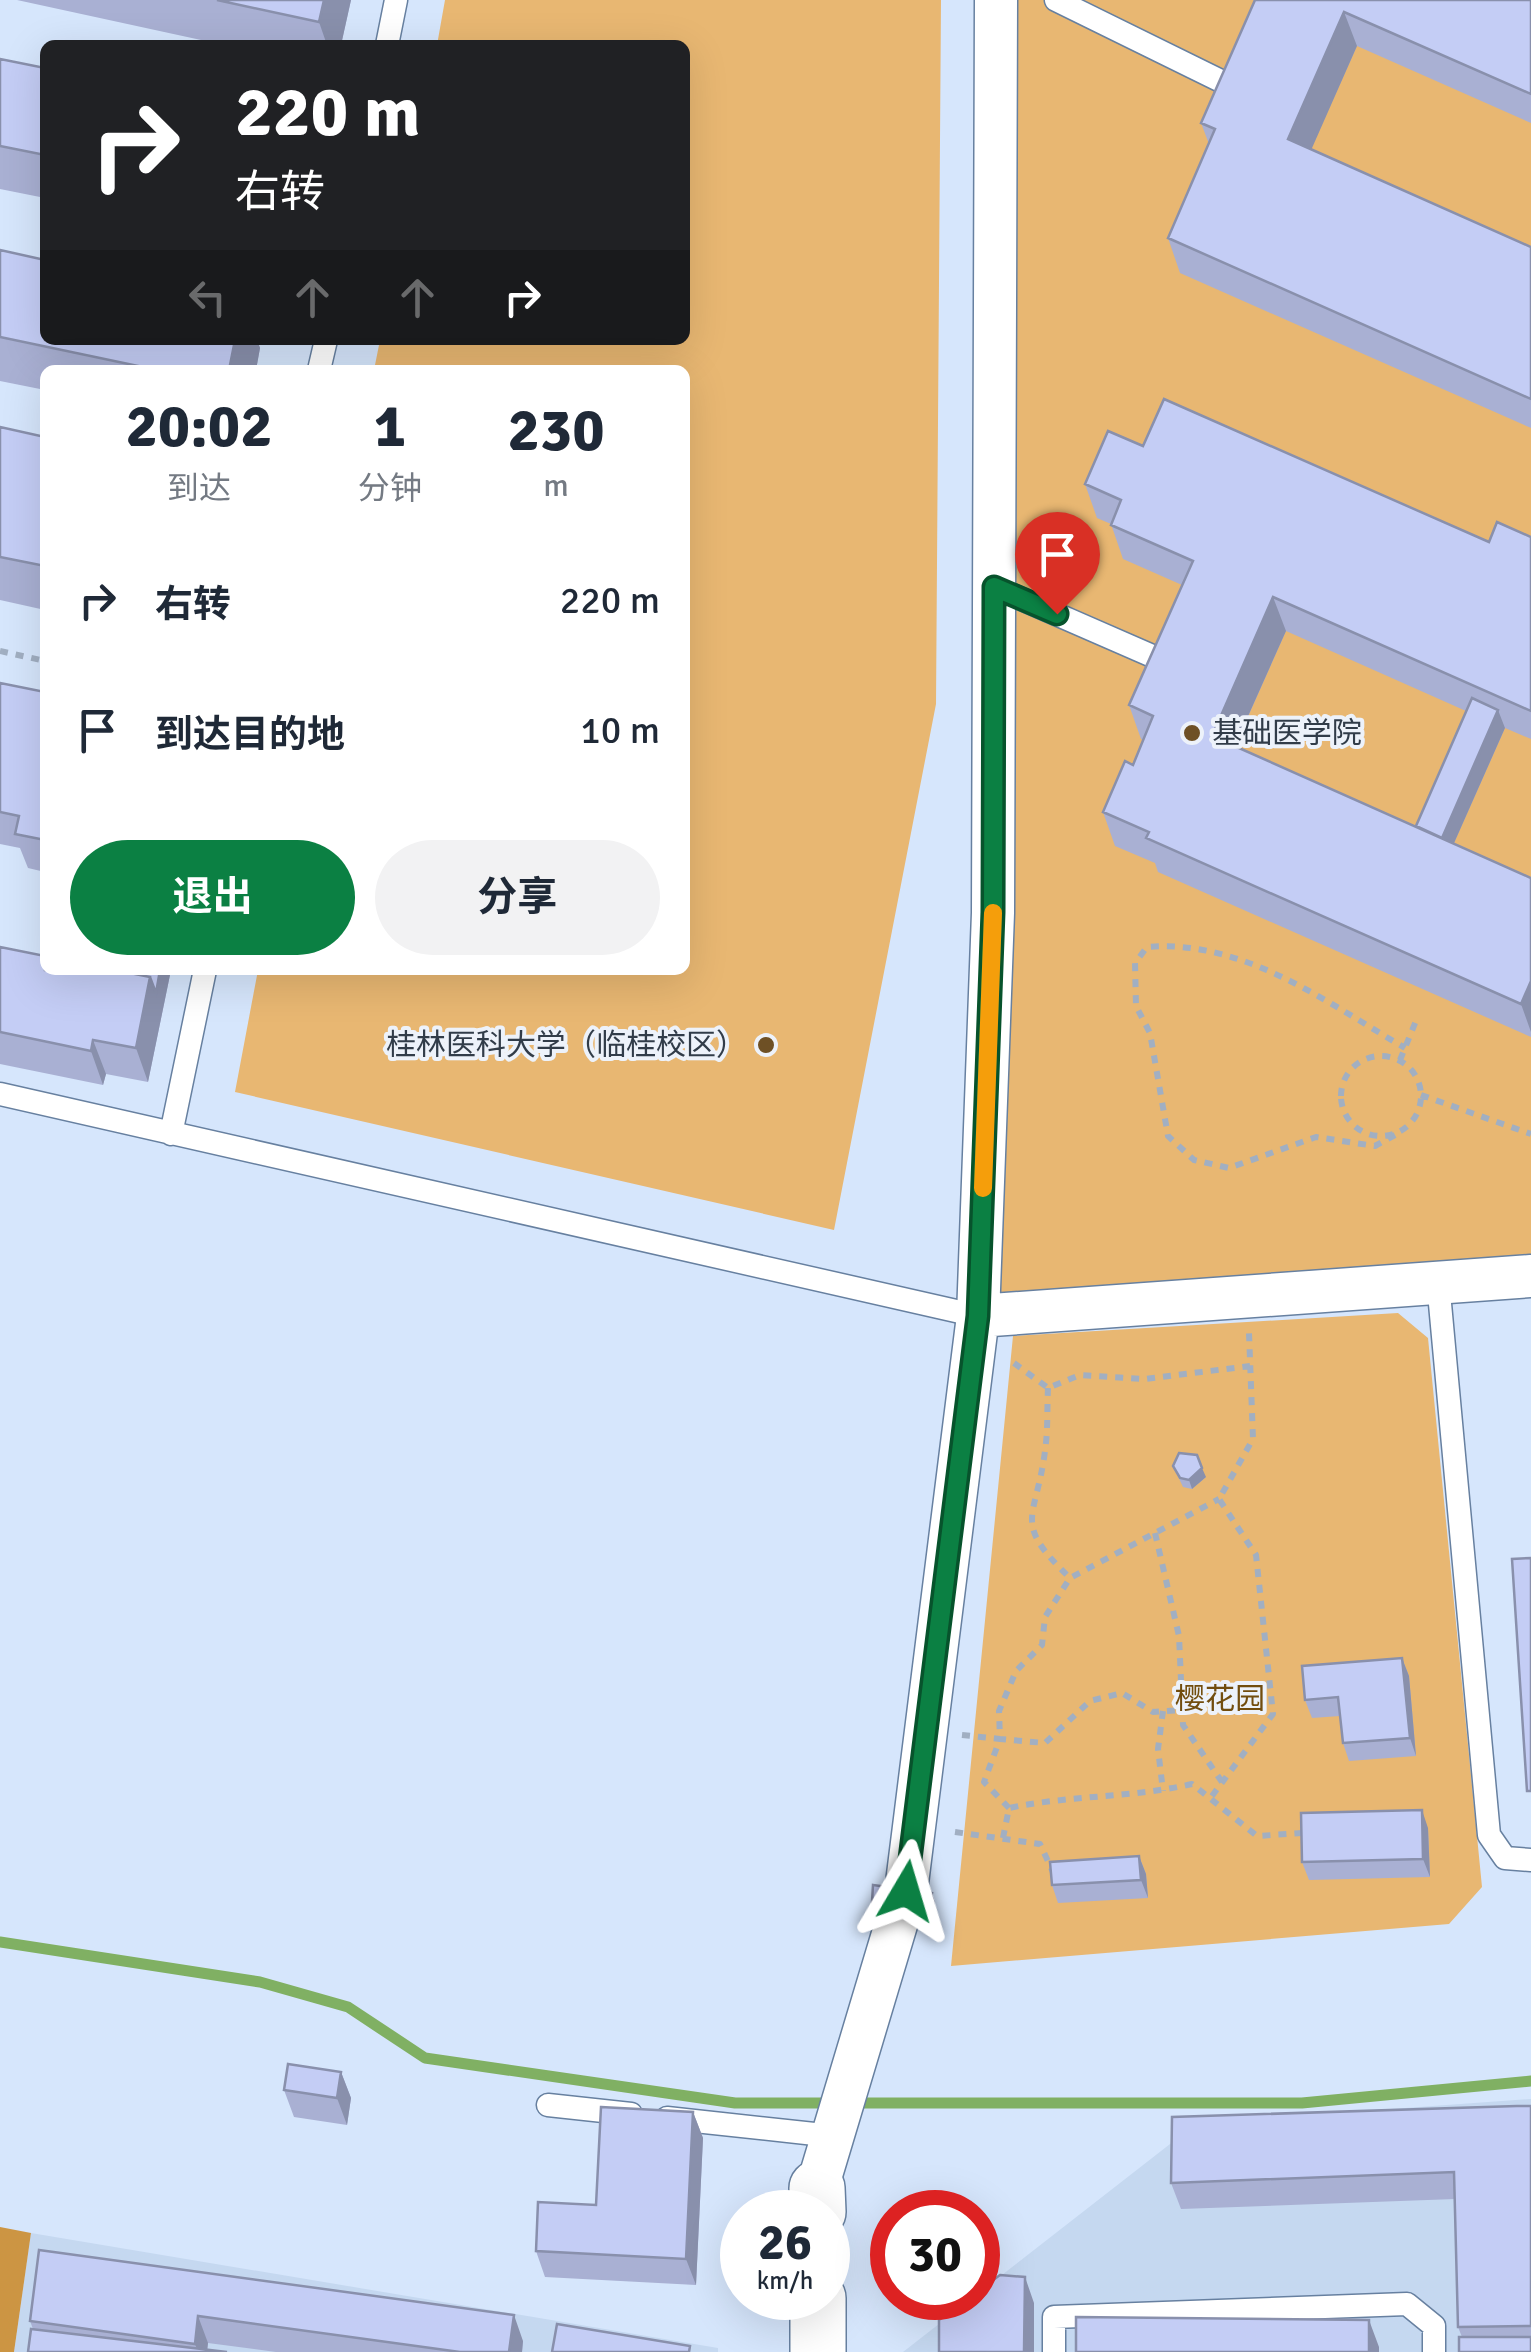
<!DOCTYPE html>
<html lang="zh">
<meta charset="utf-8">
<style>
:root{--surface:#fff;--page:#f2f2f3;--text:#1f2937;--muted:#747a83;--accent:#0b8043}
body{margin:0;font-family:Signika,"Noto Sans SC",sans-serif;background:var(--page);color:var(--text);height:100vh;display:flex;flex-direction:column;font-size:38px;white-space:nowrap}
*{box-sizing:border-box;margin:0}
p{font-size:32px;color:var(--muted)}
.icon{flex:none;width:55px;height:55px;fill:none;stroke:currentColor;stroke-width:2;stroke-linecap:round;stroke-linejoin:round}
.map{position:relative;flex:1;overflow:hidden}
.drawer{position:absolute;left:40px;top:365px;width:650px;height:610px;display:flex;flex-direction:column;background:var(--surface);border-radius:15px;box-shadow:0 10px 40px #0002}
.drawer>*{flex:none}
.hud{position:absolute;left:40px;top:40px;width:650px;height:305px;border-radius:15px;box-shadow:0 10px 40px #0002;background:#202124;color:#fff;overflow:hidden}
.speed{position:absolute;left:720px;top:2190px;display:flex;gap:20px;font-size:50px;font-weight:700;text-align:center}
.speed>*{display:grid;place-content:center;width:130px;height:130px;border-radius:50%;background:var(--surface);box-shadow:0 10px 40px #0002;line-height:1}
.speed small{font-size:25px;font-weight:400}
.speed .limit{border:15px solid #d22;background:#fff;color:#111}
.pin{position:absolute;display:grid;place-items:center;width:85px;height:85px;color:#fff;margin:-102px -42px;border-radius:50% 50% 50% 0;rotate:-45deg;box-shadow:0 0 10px #0007}
.pin .icon{rotate:45deg}
.me{position:absolute;width:110px;margin:-55px;rotate:7deg;stroke-linejoin:round;filter:drop-shadow(0 0 8px #0008)}
.turn{display:flex;align-items:center;gap:35px;height:210px;padding:0 30px;font-size:45px}
.turn .icon{width:130px;height:130px;stroke-width:2.5}
.turn b{display:block;font-size:70px;line-height:85px}
.lanes{display:flex;align-items:center;height:95px;padding:0 30px;background:#0003;justify-content:center;gap:50px;direction:ltr}
.lanes .off{opacity:.35}
.eta{display:flex;justify-content:space-evenly;align-items:center;height:170px;text-align:center}
.eta b{font-size:60px;font-weight:700;line-height:70px}
.primary-button{display:flex;gap:20px;margin-top:auto;padding:20px 30px}
.primary-button a{flex:1;height:115px;border-radius:60px;background:var(--accent);color:#fff;font-size:40px;font-weight:700;line-height:115px;text-align:center}
.primary-button a+a{background:var(--page);color:var(--text)}
ul{padding:0;list-style:none}
li{display:flex;align-items:center;gap:30px;height:130px;padding:0 30px}
li div{flex:1}
li b{display:block;font-size:38px}
li em{font-style:normal}
.map>svg:first-child{display:block}
</style>
<div class="map">
<svg width="1531" height="2352" viewBox="0 0 1531 2352">
<rect width="100%" height="100%" fill="#d6e6fc"/>
<path fill="#c5d8f0" d="M1531,2099V2352H903L1197,2123Z
M31,2233L718,2348V2352H14Z"/>
<path fill="#e8b772" d="M445,0H941L936,704L834,1230L235,1092L258,970H685V370H374L380,340H685V45H437Z
M996,0H1531V1275L978,1316Z
M1398,1313L1428,1338L1482,1887L1449,1924L951,1966L1013,1336Z"/>
<path fill="#cc9543" d="M0,2227L31,2233L14,2352H0Z"/>
<g fill="none" stroke-linecap="round" stroke-linejoin="round">
<path stroke="#80b063" stroke-width="11" d="M0,1942L260,1982L348,2007L425,2058L735,2103H1302L1531,2081"/>
<defs>
<path id="lane" d="M1056,0L1231,86
M387,45L396,0
M319,370L326,340
M994,587L1150,655
M0,1094L978,1316
M171,1134L205,970
M1438,1282L1489,1835L1505,1858L1531,1860
M548,2105L631,2114
M667,2118L833,2136
M1054,2352V2317L1407,2304L1434,2326V2352"/>
<path id="street" d="M978,1316L1531,1276
M817,2188L906,1891L978,1316L993,913L996,0"/>
<path id="secondary" d="M817,2188L818,2212
M818,2298V2352"/>
</defs>
<use href="#lane" stroke="#6780a0" stroke-width="25"/>
<use href="#street" stroke="#6780a0" stroke-width="45"/>
<use href="#secondary" stroke="#6780a0" stroke-width="58"/>
<path stroke="#a1afc2" stroke-width="6" stroke-dasharray="8 8" stroke-linecap="butt" d="M0,651L45,661
M1341 1096a40 40 0 1 1 80 0a40 40 0 1 1-80 0Z
M1400,1060L1418,1016
M1421,1095L1531,1134
M1395,1135L1375,1146L1316,1137L1229,1168L1194,1160L1168,1136L1150,1033L1136,1006L1135,963L1147,947C1243,939 1326,1002 1405,1048
M1014,1363L1048,1388L1080,1375L1145,1379L1250,1366
M1048,1388C1047,1409 1048,1431 1045,1451C1036,1521 1011,1521 1070,1578
M1155,1533L1179,1636L1183,1725L1222,1782
M1163,1711L1158,1749L1163,1791
M962,1735L1000,1739L999,1711L1016,1671L1042,1645L1045,1617L1070,1578L1219,1499
M1212,1796L1273,1714L1256,1555L1219,1499L1253,1439L1249,1333
M1009,1808L984,1782L1000,1739L1045,1743L1090,1701L1122,1693L1153,1712L1182,1710
M955,1832L1040,1844L1053,1872
M1003,1838L1009,1808C1070,1795 1132,1798 1192,1784L1257,1836L1303,1833"/>
<use href="#lane" stroke="#fff" stroke-width="22"/>
<use href="#street" stroke="#fff" stroke-width="42"/>
<use href="#secondary" stroke="#fff" stroke-width="55"/>
</g>
<path fill="#a9b0d3" fill-rule="evenodd" d="M17,0H351L341,45H224Z
M1253,0H1531V123L1357,46L1311,149L1531,247V428L1180,273L1168,238L1209,144L1201,123L1255,1Z
M0,59L45,68V198L0,189Z
M0,250L45,340H257L260,348L256,370H45V390L0,381Z
M0,427L45,437V610L0,600Z
M1143,446L1489,542L1531,537V739L1505,728L1454,843L1531,878V1037L1158,872L1155,863L1115,846L1103,812L1133,765L1143,740L1141,739L1129,705L1182,585L1123,559L1111,524L1097,518L1085,484ZM1286,631L1466,711L1416,826L1235,746Z
M0,683L45,692V872L28,868L20,848L0,844Z
M0,947L45,970H171L148,1082L106,1074L103,1085L0,1064Z
M1173,1466L1206,1477L1192,1489L1183,1487Z
M1402,1658L1409,1676L1416,1756L1349,1761L1343,1743L1340,1716L1312,1718L1305,1700Z
M1428,1828L1430,1877L1309,1880L1302,1862Z
M1139,1856L1146,1874L1148,1898L1058,1903L1052,1885Z
M932,1893L935,1903L933,1919L875,1912L872,1902Z
M341,2072L351,2098L347,2125L294,2117L284,2090Z
M1531,2106V2352L1462,2337L1458,2327L1455,2199L1181,2209L1171,2183Z
M693,2112L703,2138L696,2285L545,2277L536,2251L596,2205Z
M39,2250L523,2341L522,2352H276L208,2343L207,2350L33,2329L30,2321Z"/>
<path fill="#8990ac" d="M324,0H351L341,45H327L319,22Z
M1344,12L1357,46L1301,173L1288,139Z
M235,340H257L260,348L256,370H229Z
M1273,597L1286,631L1224,770L1212,736Z
M1498,710L1505,728L1443,868L1436,850Z
M160,970H171L148,1082L136,1048L150,977Z
M1531,981V1032L1521,1004Z
M93,1040L106,1074L103,1085L91,1051Z
M1202,1468L1206,1477L1192,1489L1189,1480Z
M1402,1658L1409,1676L1416,1756L1410,1738Z
M1422,1810L1428,1828L1430,1877L1423,1859Z
M1139,1856L1146,1874L1148,1898L1141,1880Z
M932,1893L935,1903L933,1919L929,1910Z
M341,2072L351,2098L347,2125L337,2098Z
M693,2112L703,2138L696,2285L686,2259Z
M1025,2277L1034,2303V2352H1024Z
M514,2315L523,2341L522,2352H509Z
M198,2316L208,2343L207,2352H198L195,2344Z
M1369,2320L1379,2347V2352H1369Z"/>
<path fill="#c4cdf5" stroke="#8990ac" stroke-width="2.5" d="M217,0H324L319,22Z
M1255,0H1531V94L1344,12L1288,139L1531,247V399L1168,238L1215,129L1201,123Z
M0,59L45,68V155L0,146Z
M0,250L45,260V340H235L229,370H157L0,337Z
M1164,399L1489,542L1497,522L1531,537V711L1273,597L1212,736L1531,878V981L1521,1004L1146,838L1149,832L1103,812L1125,761L1133,765L1153,716L1129,705L1193,561L1111,525L1121,500L1085,484L1108,431L1143,446Z
M0,427L45,437V566L0,557Z
M0,683L45,692V840L15,834L19,816L0,812Z
M1472,698L1498,710L1442,838L1416,826Z
M0,947L45,956V970H115L150,977L136,1048L93,1040L91,1051L0,1032Z
M115,970H160L156,993L150,977Z
M1179,1453L1197,1455L1202,1468L1189,1480L1180,1478L1173,1466Z
M1531,1558V1791H1527L1512,1559Z
M1402,1658L1410,1738L1343,1743L1338,1697L1305,1700L1302,1666Z
M1422,1810L1423,1859L1302,1862L1301,1813Z
M1139,1856L1141,1880L1052,1885L1050,1862Z
M873,1885L932,1893L929,1910L872,1902Z
M288,2064L341,2072L337,2098L284,2090Z
M1517,2106H1531V2326L1458,2327L1454,2172L1171,2183L1172,2117Z
M601,2107L693,2112L686,2259L536,2251L538,2202L596,2205Z
M39,2250L514,2315L509,2352H460L198,2316L195,2344L30,2321Z
M1000,2275L1025,2277L1024,2352H939V2320L969,2298H978V2291Z
M1076,2317L1369,2320V2352H1076Z
M557,2324L690,2346L689,2352H552Z
M31,2329L227,2352H28Z
M1459,2337H1531V2352H1459Z"/>
<g fill="none" stroke-linecap="round" stroke-linejoin="round">
<defs>
<path id="route" d="M906,1891L978,1316L993,912L994,587L1057,614"/>
</defs>
<use href="#route" stroke="#07532c" stroke-width="25"/>
<use href="#route" stroke="#0b8043" stroke-width="18"/>
<path stroke="#f59e0b" stroke-width="18" d="M983,1188L993,913"/>
</g>
<g fill="#6e5025" stroke="#edf2fa" stroke-width="4">
<circle cx="1192" cy="733" r="10"/>
<circle cx="766" cy="1045" r="10"/>
</g>
<g text-anchor="middle" stroke-width="8" stroke-linejoin="round" paint-order="stroke">
<g font-size="30" fill="#313c49" stroke="#edf2fa" text-anchor="start">
<text x="1212" y="743">基础医学院</text>
<text x="746" y="1055" text-anchor="end">桂林医科大学（临桂校区）</text>
</g>
<g font-size="30" fill="#724d0e" stroke="#edf2fa">
<text x="1220" y="1709">樱花园</text>
</g>
</g>
</svg>
<div class="speed"><div>26<small>km/h</small></div><div class="limit">30</div></div>
<div class="pin" style="left:1057px;top:614px;background:#d93025"><svg class="icon" aria-label="arrive" viewBox="0 0 24 24"><path d="M6 21V4h12l-3 4 3 4H6"/></svg></div>
<svg class="me" style="left:906px;top:1891px" viewBox="-20 -20 40 40"><path d="M0-17L14 15 0 8-14 15z" fill="#0b8043" stroke="#fff" stroke-width="4"/></svg>
<div class="hud">
<div class="turn"><svg class="icon" aria-label="right" viewBox="0 0 24 24"><path d="M7 20v-9h11M14 6l5 5-5 5"/></svg><div><b>220 m</b>右转</div></div>
<div class="lanes"><svg class="icon off" aria-label="left" viewBox="0 0 24 24"><path d="M17 20v-9H6M10 6l-5 5 5 5"/></svg><svg class="icon off" aria-label="ahead" viewBox="0 0 24 24"><path d="M12 20V5M6 11l6-6 6 6"/></svg><svg class="icon off" aria-label="ahead" viewBox="0 0 24 24"><path d="M12 20V5M6 11l6-6 6 6"/></svg><svg class="icon" aria-label="right" viewBox="0 0 24 24"><path d="M7 20v-9h11M14 6l5 5-5 5"/></svg></div>
</div>
<section class="drawer">
<div class="eta">
<div><b>20:02</b><p>到达</p></div>
<div><b>1</b><p>分钟</p></div>
<div><b>230</b><p>m</p></div>
</div>
<ul>
<li><svg class="icon" aria-label="right" viewBox="0 0 24 24"><path d="M7 20v-9h11M14 6l5 5-5 5"/></svg><div><b>右转</b></div><em>220 m</em></li>
<li><svg class="icon" aria-label="arrive" viewBox="0 0 24 24"><path d="M6 21V4h12l-3 4 3 4H6"/></svg><div><b>到达目的地</b></div><em>10 m</em></li>
</ul>
<div class="primary-button"><a>退出</a><a>分享</a></div>
</section>
</div>
